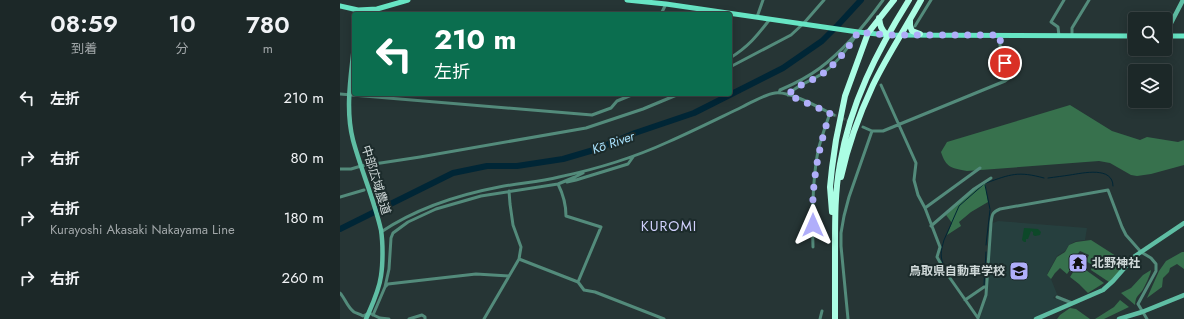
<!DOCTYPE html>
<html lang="ja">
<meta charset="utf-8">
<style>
:root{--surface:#1c2828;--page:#253030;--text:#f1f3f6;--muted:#a0a6a8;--line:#3a4445}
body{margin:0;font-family:Jost,"Noto Sans JP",sans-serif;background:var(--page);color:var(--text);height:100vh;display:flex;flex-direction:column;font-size:15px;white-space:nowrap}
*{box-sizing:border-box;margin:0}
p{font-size:13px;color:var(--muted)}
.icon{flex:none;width:22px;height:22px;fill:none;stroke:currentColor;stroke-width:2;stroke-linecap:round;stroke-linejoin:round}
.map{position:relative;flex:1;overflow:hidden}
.details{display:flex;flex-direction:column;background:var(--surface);width:340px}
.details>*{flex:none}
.banner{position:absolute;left:12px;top:12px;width:380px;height:84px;border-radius:4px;box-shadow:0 2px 10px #0003,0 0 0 1px var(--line);background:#0b6e4f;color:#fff;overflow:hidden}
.tools{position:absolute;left:788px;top:12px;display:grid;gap:8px}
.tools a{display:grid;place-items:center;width:44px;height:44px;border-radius:4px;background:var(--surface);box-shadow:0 2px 10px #0003,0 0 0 1px var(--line);font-size:20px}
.pin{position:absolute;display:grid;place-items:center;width:34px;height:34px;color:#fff;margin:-17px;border:2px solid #fff;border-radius:50%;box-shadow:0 1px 4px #0007}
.me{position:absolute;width:44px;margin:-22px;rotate:0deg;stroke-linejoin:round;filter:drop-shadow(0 0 3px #0008)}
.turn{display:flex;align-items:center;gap:14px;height:84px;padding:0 16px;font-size:18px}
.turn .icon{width:52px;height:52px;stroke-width:2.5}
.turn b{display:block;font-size:28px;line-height:34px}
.eta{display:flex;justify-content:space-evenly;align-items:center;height:68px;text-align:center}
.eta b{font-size:24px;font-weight:600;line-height:28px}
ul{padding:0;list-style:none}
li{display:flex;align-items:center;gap:12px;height:60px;padding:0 16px}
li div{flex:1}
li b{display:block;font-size:15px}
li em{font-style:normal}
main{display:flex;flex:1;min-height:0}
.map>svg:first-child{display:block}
</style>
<main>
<section class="details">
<div class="eta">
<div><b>08:59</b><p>到着</p></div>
<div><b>10</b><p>分</p></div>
<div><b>780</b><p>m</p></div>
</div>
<ul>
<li><svg class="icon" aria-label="left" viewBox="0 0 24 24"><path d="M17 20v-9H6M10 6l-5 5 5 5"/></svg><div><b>左折</b></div><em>210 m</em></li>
<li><svg class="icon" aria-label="right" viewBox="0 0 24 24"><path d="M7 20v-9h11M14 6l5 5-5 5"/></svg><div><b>右折</b></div><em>80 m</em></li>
<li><svg class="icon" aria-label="right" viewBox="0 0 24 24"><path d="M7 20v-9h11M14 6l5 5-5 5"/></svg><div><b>右折</b><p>Kurayoshi Akasaki Nakayama Line</p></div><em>180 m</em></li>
<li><svg class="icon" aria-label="right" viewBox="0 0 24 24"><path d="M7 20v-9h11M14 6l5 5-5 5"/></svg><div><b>右折</b></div><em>260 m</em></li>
</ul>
</section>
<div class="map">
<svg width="844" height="319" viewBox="0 0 844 319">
<rect width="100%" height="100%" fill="#263535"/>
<path fill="#263f3e" d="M658,221L747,228L745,240L736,241L729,245L725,251L717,256L707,274L711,279L717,294L713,298L729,302L692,319H641L640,318L646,296L652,225L653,223Z"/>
<path fill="#0d4829" d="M684,228L698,229L701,232L700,235L695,236L693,235V232L691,231L688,239H686V242H684L682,240Z"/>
<path fill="#37714d" d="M730,105L772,131L800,140L807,137L838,142L844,140V165L811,174L797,176L791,175L770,163L759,161L627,171C612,168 606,168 601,152L607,142Z
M645,183L648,202L631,212L619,222L621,226L607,235L612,223L606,215L626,196Z
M751,240L787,263L769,282L751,270L752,265L746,261L749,255L740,251L736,256L732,258L729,264L732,267L727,274L720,268L715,273L711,279L707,275L717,257L725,252L729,245L736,242Z
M842,252H844V269L837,264L830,268L829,272L823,278L822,287L807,298L819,271L826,261Z
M743,268L764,283L748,293L739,284L730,277L735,269L740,270Z
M811,270C811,274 804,288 802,291C797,297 796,296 795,305L781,293L791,288L803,275Z
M780,300L789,307L764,319H755L774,307Z
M730,308L736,309L750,319H717L720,315Z"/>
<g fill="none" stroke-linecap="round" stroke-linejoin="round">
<path stroke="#002636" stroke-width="1" d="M708,178C716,177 723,176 730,175C743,173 773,166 773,186
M646,183C671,174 678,171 704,178
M645,185L650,209
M646,245L650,210
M605,267C599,257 601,251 604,240L619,206L644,184
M644,285L646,252"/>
<path stroke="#002636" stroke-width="6" d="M0,229L113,173L147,166H177L223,159L257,149L295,133L354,113L443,68L482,41L498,25L521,0"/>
<path stroke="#404e4e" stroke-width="3" stroke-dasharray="3 1.5" stroke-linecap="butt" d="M494,115L511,122"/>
<path stroke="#538b7b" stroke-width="3" d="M321,14L326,4
M417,17L423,0
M575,26L591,0
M719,36L718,27L711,22L724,0
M732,36V28L749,0
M390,58C408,47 417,36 430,19
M390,67L451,35L464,23L484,0
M541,85L576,163L574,180L578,195L585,208L600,247L597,257L605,271L638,318
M439,93L440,90C454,84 468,77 480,68C505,49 525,25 543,0
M0,94L252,115L271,108L277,101L294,94
M448,95C456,85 469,82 480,75C493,67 507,50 515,37
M523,127L532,131H543L665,81L669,78V75L661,54L659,35
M0,169H11L21,166L80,157L246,128L303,109L339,94
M227,182L236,180L288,164L293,157
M220,183L218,184C223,194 226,204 226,216L261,227L238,282
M0,197L24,190
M585,208L640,168
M591,226L634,189L651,178
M41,232C77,208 117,195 159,187C179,183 199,182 219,177C257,169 293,158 328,142C353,131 377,119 402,107C410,103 426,94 435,93C450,91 480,108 494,115
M473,247C472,215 472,183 478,151C481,138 486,125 490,113
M179,259L238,282L244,290L255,292L324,319
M45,287L49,269L51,238L53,233L68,222L96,209L141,196L218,184L235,177L243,173
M0,293C5,298 7,307 14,312C16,313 20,314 23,316L29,313L40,318L49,319
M717,297L732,303
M625,300L644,287H646
M33,315L45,287L48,284L136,274L169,276
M638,318L646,295L651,223C652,215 652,212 660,209L768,190L782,227L786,235L801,252L811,258L816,264V271L798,304L807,319
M69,319L82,315L85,317V319
M144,319L179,259L181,247L173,225L170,204L169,191
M480,319L482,311
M508,319L501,246V233L504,216L509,197L532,131"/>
<path stroke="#5fbea4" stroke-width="4.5" d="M827,36L829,27L843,0
M14,46C11,76 5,109 13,140C21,170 34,199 41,230C43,243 43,263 41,276C39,291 32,305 26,319
M696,319L763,290L773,281L795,256L844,223
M779,319L802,312L844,295"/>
<path stroke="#67e5c4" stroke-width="5" d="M287,0L326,4L518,32L547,35L795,36
M0,6L18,10L37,9L68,0
M825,36H844"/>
<path stroke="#abfde4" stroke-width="6" d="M539,18C540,25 541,30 547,35
M570,20V26L572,31L580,34
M501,177C508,145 519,115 533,85C547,56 565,29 581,0
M492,212L490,187L492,168L496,140L505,96L528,33L554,0
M495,319C495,295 495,270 495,246C495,219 495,191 500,164C510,104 537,51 569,0"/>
</g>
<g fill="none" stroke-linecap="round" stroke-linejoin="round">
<path stroke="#b0aefa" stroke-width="7" stroke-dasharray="0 12.6" d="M473,225C471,185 478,150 490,113L448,95C456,85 470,82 481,75C496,64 509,48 518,32L547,35H660L661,54L665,63"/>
</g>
<defs>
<symbol id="temple-square" viewBox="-11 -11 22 22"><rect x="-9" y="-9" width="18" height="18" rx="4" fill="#b0aefa" stroke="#1c2b2b"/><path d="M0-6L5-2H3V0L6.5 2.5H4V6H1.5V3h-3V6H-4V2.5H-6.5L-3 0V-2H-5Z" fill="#111"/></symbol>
<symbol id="school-square" viewBox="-11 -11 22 22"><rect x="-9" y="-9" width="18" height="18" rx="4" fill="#b0aefa" stroke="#1c2b2b"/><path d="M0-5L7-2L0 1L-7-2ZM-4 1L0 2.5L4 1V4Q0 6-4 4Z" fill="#111"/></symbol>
</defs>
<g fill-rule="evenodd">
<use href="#temple-square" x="727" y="252" width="22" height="22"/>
<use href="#school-square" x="668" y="260" width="22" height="22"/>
</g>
<g text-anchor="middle" stroke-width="4" stroke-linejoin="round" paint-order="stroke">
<g font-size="12" fill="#d0d9d9" stroke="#1c2b2b">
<text transform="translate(36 180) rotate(73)" y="4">中部広域農道</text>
</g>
<g font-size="12" font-weight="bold" fill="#d0d9d9" stroke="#1c2b2b" text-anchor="start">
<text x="752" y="267">北野神社</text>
<text x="665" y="275" text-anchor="end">鳥取県自動車学校</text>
</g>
<g font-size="13" font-style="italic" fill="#a9e1fc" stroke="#1c2b2b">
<text transform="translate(273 142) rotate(-19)" y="5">Kō River</text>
</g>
<g font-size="14" letter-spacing="1" fill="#d0d0fc" stroke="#1c2b2b">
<text x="329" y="231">KUROMI</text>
</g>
</g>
</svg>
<div class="tools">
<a><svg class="icon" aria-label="search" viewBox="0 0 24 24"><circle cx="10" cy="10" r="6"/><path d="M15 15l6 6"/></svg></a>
<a><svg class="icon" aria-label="layers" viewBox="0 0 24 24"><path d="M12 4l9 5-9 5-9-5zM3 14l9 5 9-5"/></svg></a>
</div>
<div class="pin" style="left:665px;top:63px;background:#d93025"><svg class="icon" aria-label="arrive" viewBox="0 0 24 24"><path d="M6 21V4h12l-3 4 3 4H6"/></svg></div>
<svg class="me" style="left:473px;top:225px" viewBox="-20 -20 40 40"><path d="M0-17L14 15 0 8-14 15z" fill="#b0aefa" stroke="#fff" stroke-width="4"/></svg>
<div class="banner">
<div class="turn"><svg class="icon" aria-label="left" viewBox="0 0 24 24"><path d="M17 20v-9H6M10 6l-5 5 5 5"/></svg><div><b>210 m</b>左折</div></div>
</div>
</div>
</main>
